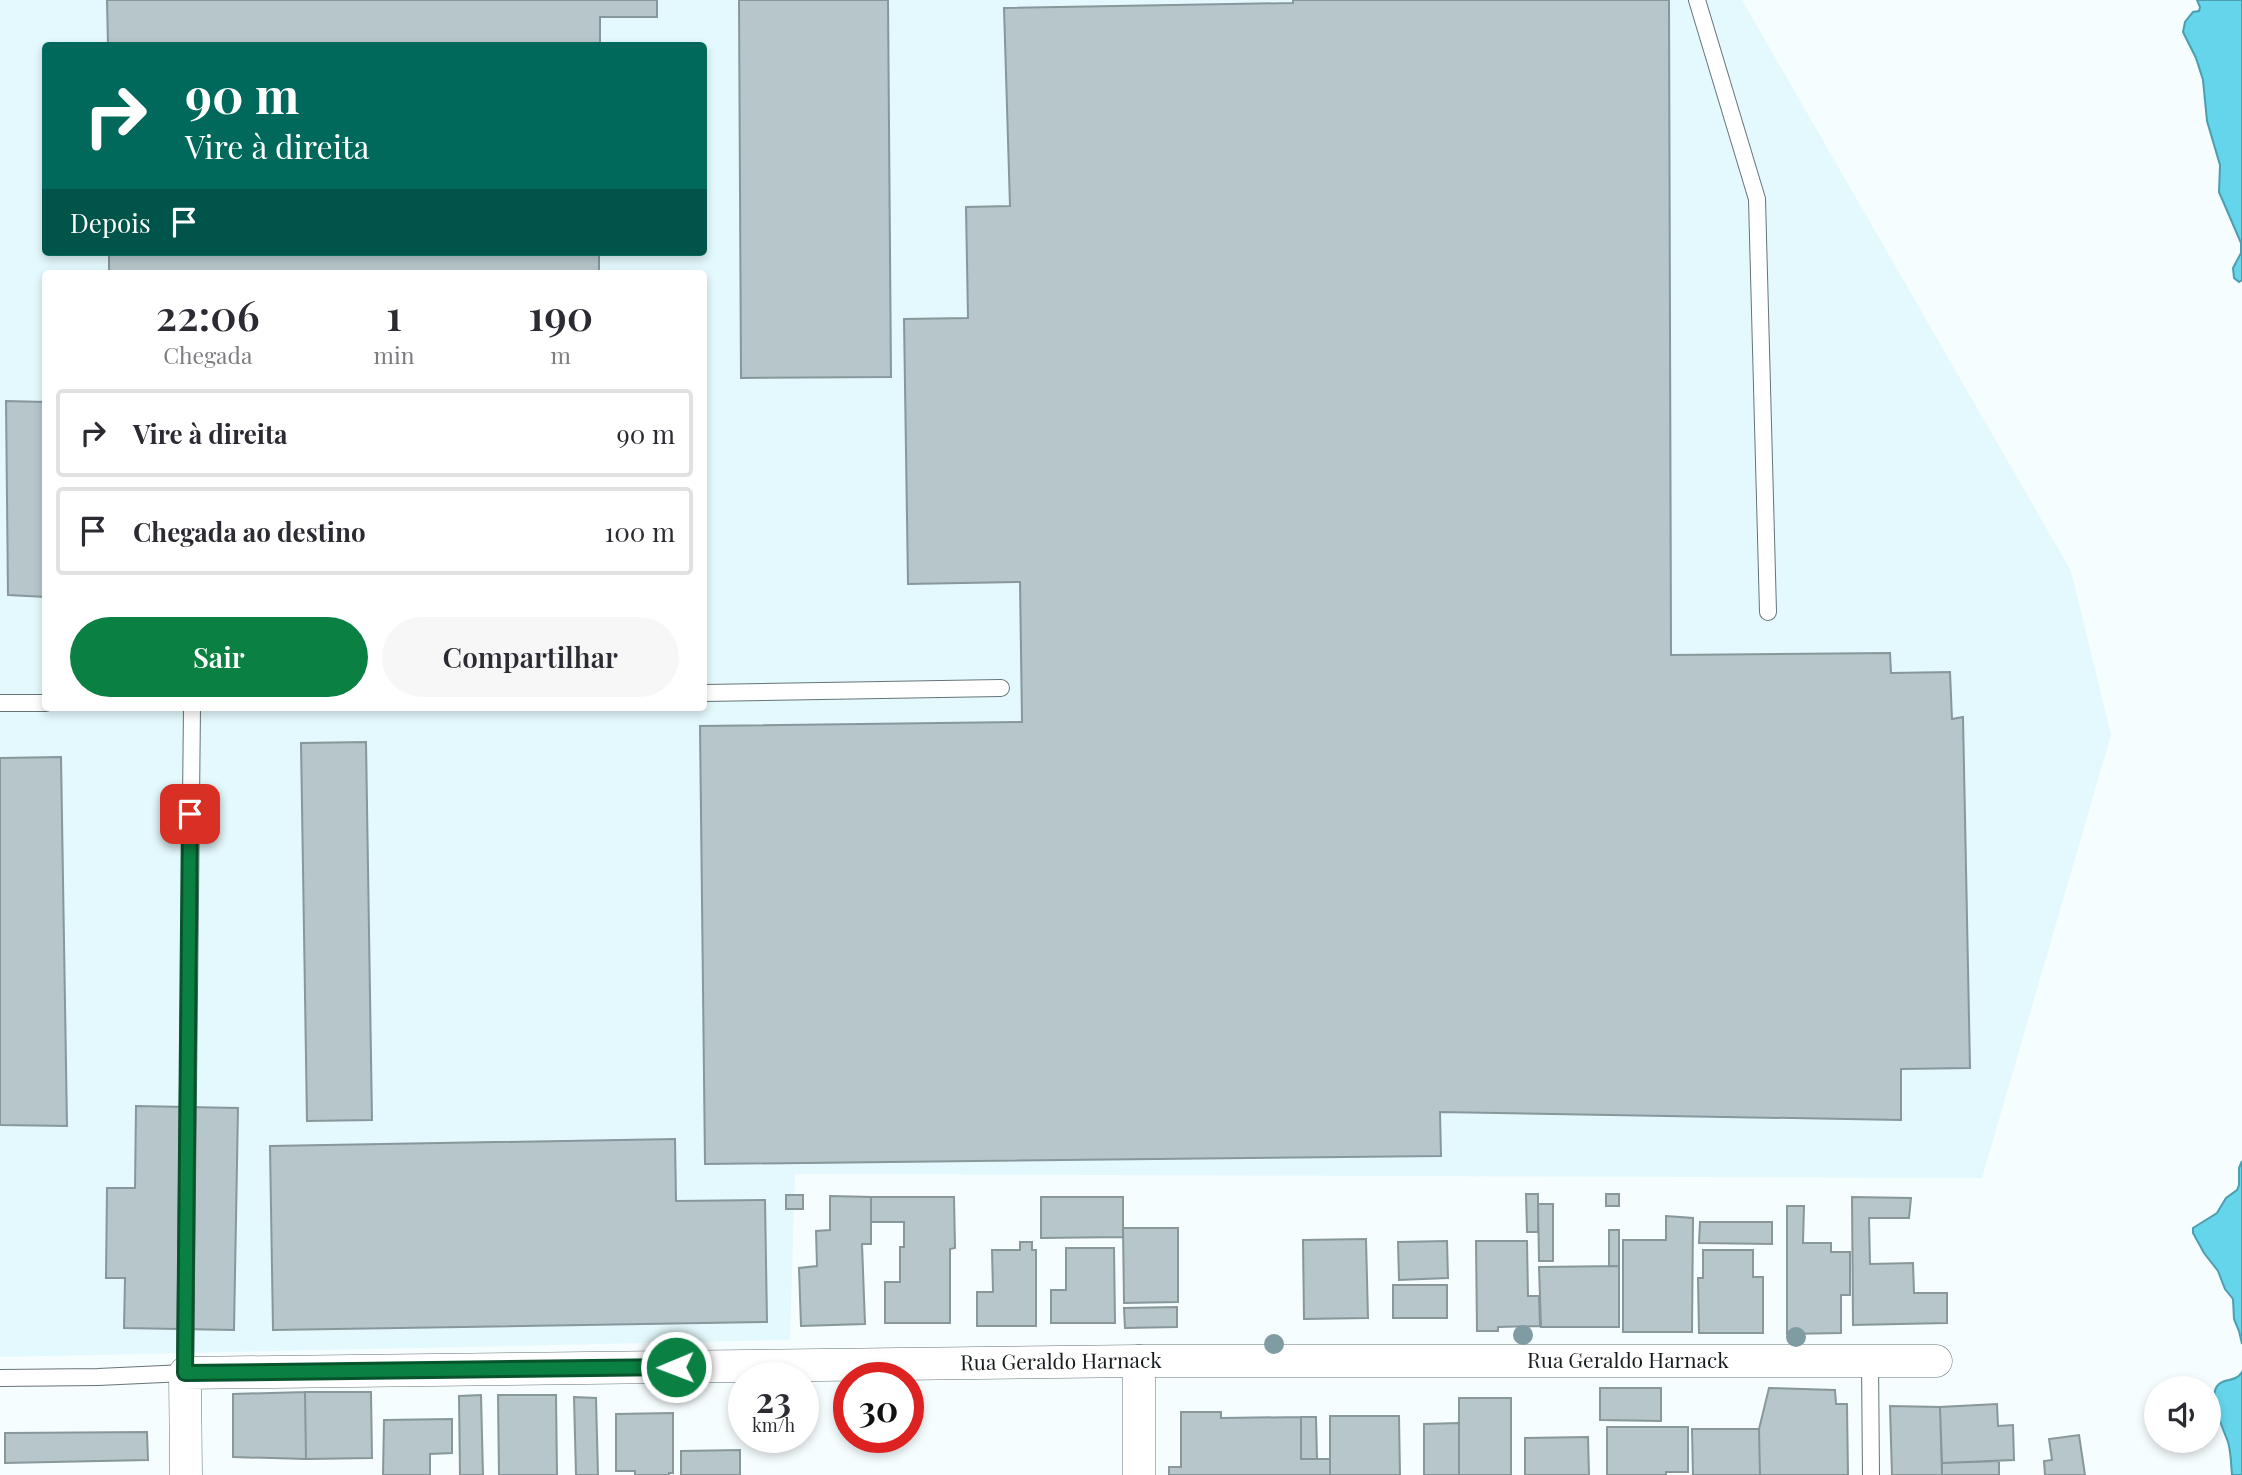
<!DOCTYPE html>
<html lang="pt">
<meta charset="utf-8">
<style>
:root{--surface:#fff;--page:#f7f7f7;--text:#2b2b33;--muted:#7c7c81;--line:#e1e1e2;--accent:#0b8043}
body{margin:0;font-family:"Playfair Display",serif;background:var(--page);color:var(--text);height:100vh;display:flex;flex-direction:column;font-size:26px;white-space:nowrap}
*{box-sizing:border-box;margin:0}
p{font-size:23px;color:var(--muted)}
.icon{flex:none;width:38px;height:38px;fill:none;stroke:currentColor;stroke-width:2;stroke-linecap:round;stroke-linejoin:round}
.map{position:relative;flex:1;overflow:hidden}
.panel{position:absolute;left:42px;top:270px;width:665px;height:441px;display:flex;flex-direction:column;background:var(--surface);border-radius:7px;box-shadow:0 4px 10px #0003}
.panel>*{flex:none}
.hud{position:absolute;left:42px;top:42px;width:665px;height:214px;border-radius:7px;box-shadow:0 4px 10px #0003;background:#00695c;color:#fff;overflow:hidden}
.tools{position:absolute;left:2144px;top:1376px;display:grid;gap:14px}
.tools a{display:grid;place-items:center;width:77px;height:77px;border-radius:50%;background:var(--surface);box-shadow:0 4px 10px #0003;font-size:35px}
.speed{position:absolute;left:728px;top:1362px;display:flex;gap:14px;font-size:35px;font-weight:700;text-align:center}
.speed>*{display:grid;place-content:center;width:91px;height:91px;border-radius:50%;background:var(--surface);box-shadow:0 4px 10px #0003;line-height:1}
.speed small{font-size:18px;font-weight:400}
.speed .limit{border:10px solid #d22;background:#fff;color:#111}
.pin{position:absolute;display:grid;place-items:center;width:60px;height:60px;color:#fff;margin:-30px;border-radius:14px;box-shadow:0 4px 10px #0006}
.me{position:absolute;width:77px;margin:-38px;rotate:269deg;stroke-linejoin:round;filter:drop-shadow(0 0 5px #0008)}
.turn{display:flex;align-items:center;gap:24px;height:147px;padding:0 28px;font-size:32px}
.turn .icon{width:91px;height:91px;stroke-width:2.5}
.turn b{display:block;font-size:49px;line-height:60px}
.then{display:flex;align-items:center;height:66px;padding:0 28px;background:#0003;gap:14px;font-size:26px}
.eta{display:flex;justify-content:space-evenly;align-items:center;height:119px;text-align:center}
.eta b{font-size:42px;font-weight:600;line-height:49px}
.button{display:flex;gap:14px;margin-top:auto;padding:14px 28px}
.button a{flex:1;height:80px;border-radius:42px;background:var(--accent);color:#fff;font-size:28px;font-weight:600;line-height:80px;text-align:center}
.button a+a{background:var(--page);color:var(--text)}
ul{padding:0;list-style:none}
li{display:flex;align-items:center;gap:21px;height:88px;margin:0 14px 10px;padding:0 14px;border:4px solid var(--line);border-radius:7px}
li div{flex:1}
li b{display:block;font-size:26px}
li em{font-style:normal}
.map>svg:first-child{display:block}
</style>
<div class="map">
<svg width="2242" height="1475" viewBox="0 0 2242 1475">
<rect width="100%" height="100%" fill="#f6fdfe"/>
<path fill="#e4f9fd" fill-rule="evenodd" d="M0,0H1742L2071,571L2111,735L1982,1178L795,1174L790,1340L0,1357ZM46,46H704V252H46ZM46,273H704V707H46Z"/>
<path fill="#64d5eb" stroke="#4d9eae" stroke-width="2" d="M2197,0H2242V280L2239,282L2234,278L2233,268L2241,253V243L2219,192L2220,165L2207,121L2203,80L2196,58L2183,32L2185,22L2193,12L2199,11L2200,7Z
M2242,1161V1344L2239,1331L2234,1319L2233,1299L2225,1289L2218,1271L2204,1253L2193,1233V1228L2217,1213L2226,1198L2237,1190L2239,1185V1168Z
M2242,1372V1475H2232C2231,1464 2231,1452 2228,1442C2224,1430 2206,1395 2219,1384C2226,1378 2236,1382 2242,1372Z"/>
<path fill="#b6c6ca" stroke="#88979a" stroke-width="2" d="M107,0H657V17H600V46H108Z
M739,0H888L891,377L741,378Z
M1293,0H1669L1671,655L1890,653L1891,673L1950,672L1952,719L1963,717L1970,1068L1901,1069V1120L1440,1112L1441,1156L705,1164L700,726L1022,722L1020,582L908,584L904,319L968,318L966,207L1010,206L1004,8L1293,3Z
M109,252H599V273H109Z
M6,401L46,402V597L8,595Z
M366,742L372,1120L307,1121L301,743Z
M61,757L67,1126L0,1125V758Z
M136,1106L238,1108L234,1330L124,1328L125,1278H106L107,1188H135Z
M675,1139L676,1201L765,1200L767,1322L273,1330L270,1146Z
M1526,1194H1538V1232H1527Z
M1606,1194H1619V1206H1606Z
M786,1195H803V1209H786Z
M830,1196L871,1197V1244H862L865,1324L801,1326L799,1268L817,1266L816,1231L830,1230Z
M871,1197H954L955,1248L950,1249V1323H885V1282H900V1247H904V1222H871Z
M1041,1197H1123V1237L1041,1238Z
M1852,1197L1911,1198L1909,1218H1869L1870,1264L1913,1263L1914,1293H1947V1323L1853,1325Z
M1538,1204H1553V1261H1539Z
M1787,1206H1804L1803,1243H1831V1252H1850V1295H1841V1333L1787,1334Z
M1666,1216L1693,1218L1692,1332H1623V1240H1666Z
M1700,1222H1772V1244L1699,1243Z
M1123,1228H1178V1302L1124,1303Z
M1609,1230H1619V1266H1609Z
M1366,1239L1368,1318L1304,1319L1303,1240Z
M1447,1241L1448,1278L1399,1280L1398,1242Z
M1476,1241H1527L1528,1296H1539L1540,1326L1498,1327V1331H1477Z
M1020,1242H1032V1250H1036V1326H977V1292H993L992,1250H1020Z
M1066,1248H1114L1115,1323H1051V1290H1066Z
M1703,1250H1753V1277H1763V1333H1699L1698,1278H1703Z
M1619,1266V1327H1541L1539,1267Z
M1393,1285H1447V1318H1393Z
M1177,1307V1327L1125,1328L1124,1308Z
M1600,1388H1661V1421L1600,1420Z
M1769,1388L1835,1390L1836,1404H1847L1848,1475H1760L1759,1429Z
M305,1392L306,1459L233,1457V1394Z
M305,1392H371L372,1458L306,1459Z
M481,1395L483,1475H460L459,1396Z
M498,1395H556L557,1475H499Z
M574,1397L596,1398L598,1475H576Z
M1459,1398H1511V1475H1459Z
M1997,1404L1998,1426L2013,1425L2014,1460L1942,1463L1940,1407Z
M1890,1406L1940,1407L1942,1475H1892Z
M1181,1412H1221V1418L1301,1417V1459H1330V1475H1169V1467H1181Z
M673,1413V1473H669V1475H635V1471H616V1414Z
M1330,1416H1399L1400,1475H1330Z
M1301,1417H1316L1317,1459H1301Z
M452,1419V1453L430,1454V1475H383L384,1420Z
M1459,1423V1475H1424V1424Z
M1607,1427H1688V1472H1666V1475H1607Z
M1692,1429H1759L1760,1475H1693Z
M147,1432L148,1460L5,1463V1433Z
M2079,1435L2085,1475H2045L2044,1461L2052,1460L2049,1439Z
M1588,1437L1589,1475H1525V1438Z
M740,1450V1475H681V1451Z
M1999,1461V1475H1942V1463Z"/>
<g fill="none" stroke-linecap="round" stroke-linejoin="round">
<defs>
<path id="lane" d="M1697,0L1757,199L1768,612
M704,693L1001,688
M0,703H46
M1870,1361L1871,1475
M0,1378L98,1377L185,1373L192,707"/>
<g id="street">
<path d="M1139,1361V1475"/>
<path id="s1" d="M186,1475L185,1373L1139,1361H1936"/>
</g>
</defs>
<use href="#lane" stroke="#667478" stroke-width="18"/>
<use href="#street" stroke="#667478" stroke-width="33"/>
<use href="#lane" stroke="#fff" stroke-width="16"/>
<use href="#street" stroke="#fff" stroke-width="32"/>
</g>
<g fill="#7e9ca2">
<circle cx="1523" cy="1335" r="10"/>
<circle cx="1796" cy="1337" r="10"/>
<circle cx="1274" cy="1344" r="10"/>
</g>
<g fill="none" stroke-linecap="round" stroke-linejoin="round">
<defs>
<path id="route" d="M190,814L185,1373L676,1367"/>
</defs>
<use href="#route" stroke="#07532c" stroke-width="18"/>
<use href="#route" stroke="#0b8043" stroke-width="12"/>
</g>
<g text-anchor="middle" stroke-width="5" stroke-linejoin="round" paint-order="stroke">
<g font-size="21" fill="#181e20" stroke="#f6fdfe">
<text dy="7" stroke="none"><textPath href="#s1" startOffset="1545">Rua Geraldo Harnack</textPath></text>
<text dy="7" stroke="none"><textPath href="#s1" startOffset="978">Rua Geraldo Harnack</textPath></text>
</g>
</g>
</svg>
<div class="tools">
<a><svg class="icon" aria-label="sound" viewBox="0 0 24 24"><path d="M4 9h4l5-4v14l-5-4H4zM17 9q2 3 0 6"/></svg></a>
</div>
<div class="speed"><div>23<small>km/h</small></div><div class="limit">30</div></div>
<div class="pin" style="left:190px;top:814px;background:#d93025"><svg class="icon" aria-label="arrive" viewBox="0 0 24 24"><path d="M6 21V4h12l-3 4 3 4H6"/></svg></div>
<svg class="me" style="left:676px;top:1367px" viewBox="-20 -20 40 40"><circle r="17" fill="#0b8043" stroke="#fff" stroke-width="3"/><path d="M0-11L8 9 0 5-8 9z" fill="#fff"/></svg>
<div class="hud">
<div class="turn"><svg class="icon" aria-label="right" viewBox="0 0 24 24"><path d="M7 20v-9h11M14 6l5 5-5 5"/></svg><div><b>90 m</b>Vire à direita</div></div>
<div class="then">Depois<svg class="icon" aria-label="arrive" viewBox="0 0 24 24"><path d="M6 21V4h12l-3 4 3 4H6"/></svg></div>
</div>
<section class="panel">
<div class="eta">
<div><b>22:06</b><p>Chegada</p></div>
<div><b>1</b><p>min</p></div>
<div><b>190</b><p>m</p></div>
</div>
<ul>
<li><svg class="icon" aria-label="right" viewBox="0 0 24 24"><path d="M7 20v-9h11M14 6l5 5-5 5"/></svg><div><b>Vire à direita</b></div><em>90 m</em></li>
<li><svg class="icon" aria-label="arrive" viewBox="0 0 24 24"><path d="M6 21V4h12l-3 4 3 4H6"/></svg><div><b>Chegada ao destino</b></div><em>100 m</em></li>
</ul>
<div class="button"><a>Sair</a><a>Compartilhar</a></div>
</section>
</div>
